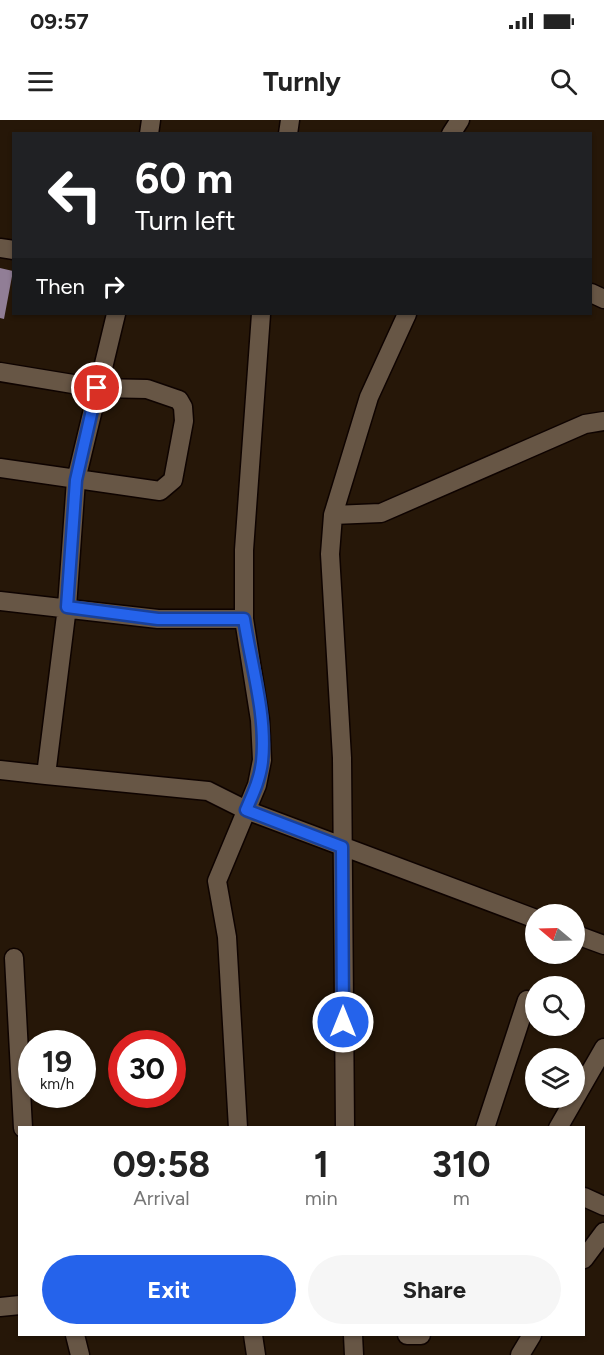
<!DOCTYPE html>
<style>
:root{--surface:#fff;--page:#f6f6f6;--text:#222;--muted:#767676;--accent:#2563eb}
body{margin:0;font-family:Figtree,sans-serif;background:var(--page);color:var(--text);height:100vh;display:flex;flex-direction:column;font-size:22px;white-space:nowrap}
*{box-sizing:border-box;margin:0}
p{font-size:20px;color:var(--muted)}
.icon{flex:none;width:33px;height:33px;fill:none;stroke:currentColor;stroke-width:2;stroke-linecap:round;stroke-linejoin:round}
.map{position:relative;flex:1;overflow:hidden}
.sheet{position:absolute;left:18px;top:1006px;width:567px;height:210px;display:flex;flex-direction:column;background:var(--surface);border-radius:0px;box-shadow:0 2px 4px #0004}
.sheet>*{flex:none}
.guide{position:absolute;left:12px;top:12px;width:580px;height:183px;border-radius:0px;box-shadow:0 2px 4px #0004;background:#202124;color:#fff;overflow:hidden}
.needle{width:39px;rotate:289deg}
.buttons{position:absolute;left:525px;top:784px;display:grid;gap:12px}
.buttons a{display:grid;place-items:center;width:60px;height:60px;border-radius:50%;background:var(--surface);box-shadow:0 2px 4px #0004;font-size:30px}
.speed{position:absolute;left:18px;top:910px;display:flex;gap:12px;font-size:30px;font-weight:700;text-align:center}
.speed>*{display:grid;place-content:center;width:78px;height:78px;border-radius:50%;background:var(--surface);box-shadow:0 2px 4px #0004;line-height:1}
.speed small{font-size:15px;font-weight:400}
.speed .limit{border:9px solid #d22;background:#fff;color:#111}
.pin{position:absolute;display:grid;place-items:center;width:51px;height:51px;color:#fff;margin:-26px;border:3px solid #fff;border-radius:50%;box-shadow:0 2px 6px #0007}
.me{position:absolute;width:66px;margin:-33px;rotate:0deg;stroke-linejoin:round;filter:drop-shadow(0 0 4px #0008)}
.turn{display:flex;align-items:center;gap:21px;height:126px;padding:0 24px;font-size:27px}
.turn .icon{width:78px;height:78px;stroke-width:2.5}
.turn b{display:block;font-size:42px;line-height:51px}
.then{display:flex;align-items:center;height:57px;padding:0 24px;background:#0003;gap:12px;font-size:22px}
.eta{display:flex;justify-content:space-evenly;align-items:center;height:102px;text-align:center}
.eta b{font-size:36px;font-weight:700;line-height:42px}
.action{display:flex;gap:12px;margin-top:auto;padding:12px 24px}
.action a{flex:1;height:69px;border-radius:36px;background:var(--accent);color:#fff;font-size:24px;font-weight:700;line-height:69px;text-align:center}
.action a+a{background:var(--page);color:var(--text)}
.status{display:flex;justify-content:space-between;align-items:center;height:42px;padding:0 30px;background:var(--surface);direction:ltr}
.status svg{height:16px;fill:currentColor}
header{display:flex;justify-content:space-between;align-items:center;height:78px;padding:0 24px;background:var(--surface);font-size:27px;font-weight:700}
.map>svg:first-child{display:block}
</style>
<div class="status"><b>09:57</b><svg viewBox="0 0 49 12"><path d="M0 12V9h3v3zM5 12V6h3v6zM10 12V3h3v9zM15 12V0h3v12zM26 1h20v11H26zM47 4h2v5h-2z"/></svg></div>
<header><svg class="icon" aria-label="menu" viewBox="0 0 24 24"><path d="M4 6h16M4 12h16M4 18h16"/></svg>Turnly<svg class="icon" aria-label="search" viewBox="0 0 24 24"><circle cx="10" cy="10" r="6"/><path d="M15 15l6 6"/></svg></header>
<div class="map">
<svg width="604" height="1235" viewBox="0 0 604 1235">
<rect width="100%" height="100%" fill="#261708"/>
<path fill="#917e96" d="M0,148L13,151L4,199L0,198Z"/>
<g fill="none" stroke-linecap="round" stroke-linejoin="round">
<defs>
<path id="minor" d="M149,14L151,0
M288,14L290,0
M451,14L460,0
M0,128L14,130
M591,173L604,179
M116,194L76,360L67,487L46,655L208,671L246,690L536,799
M0,252L97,268L147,269L179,280L183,287L184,301L173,360L160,371L0,348
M333,395L381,393L585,304L604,301
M0,481L158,499H244L260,600L262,640L257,665L217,761L227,817L238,1008
M244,499V430L261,194
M0,650L46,655
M574,814L604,825
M14,838L23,1008
M345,1008L342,638L330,434L333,395L369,277L407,194
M485,1008L527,880
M558,1008L604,928
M584,1077L604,1086
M584,1139L604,1112
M0,1187L20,1185
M75,1215L80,1235
M253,1215L256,1235
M353,1215L354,1235
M407,1215H421
M520,1235L532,1215"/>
</defs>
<use href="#minor" stroke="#0e0300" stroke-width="21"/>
<use href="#minor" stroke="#675645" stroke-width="18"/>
</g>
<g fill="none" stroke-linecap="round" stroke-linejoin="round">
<defs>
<path id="route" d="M97,268L76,360L67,487L158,499H244C251,544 267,596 262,642C260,659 253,674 246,690L342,727L343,902"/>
</defs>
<use href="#route" stroke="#184099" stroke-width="15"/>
<use href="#route" stroke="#2563eb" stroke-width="10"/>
</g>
</svg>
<div class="buttons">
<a><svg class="needle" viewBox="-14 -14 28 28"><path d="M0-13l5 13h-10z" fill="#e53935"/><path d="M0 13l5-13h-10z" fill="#767676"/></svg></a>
<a><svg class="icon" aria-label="search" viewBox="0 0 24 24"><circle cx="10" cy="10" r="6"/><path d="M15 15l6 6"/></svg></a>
<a><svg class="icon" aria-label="layers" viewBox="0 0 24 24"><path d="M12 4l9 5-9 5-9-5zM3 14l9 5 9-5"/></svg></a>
</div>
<div class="speed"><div>19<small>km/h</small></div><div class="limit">30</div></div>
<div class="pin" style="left:97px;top:268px;background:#d93025"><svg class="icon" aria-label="arrive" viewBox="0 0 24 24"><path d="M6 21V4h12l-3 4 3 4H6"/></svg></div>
<svg class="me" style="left:343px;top:902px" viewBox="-20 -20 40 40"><circle r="17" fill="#2563eb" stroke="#fff" stroke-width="3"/><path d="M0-11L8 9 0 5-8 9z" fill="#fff"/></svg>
<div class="guide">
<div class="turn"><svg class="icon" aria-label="left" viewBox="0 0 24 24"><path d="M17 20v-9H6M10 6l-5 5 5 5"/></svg><div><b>60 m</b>Turn left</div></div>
<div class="then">Then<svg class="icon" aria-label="right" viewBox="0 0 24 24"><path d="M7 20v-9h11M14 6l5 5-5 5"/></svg></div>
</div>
<section class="sheet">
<div class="eta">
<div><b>09:58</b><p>Arrival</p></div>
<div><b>1</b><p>min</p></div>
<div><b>310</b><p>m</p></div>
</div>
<div class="action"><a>Exit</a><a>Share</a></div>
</section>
</div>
